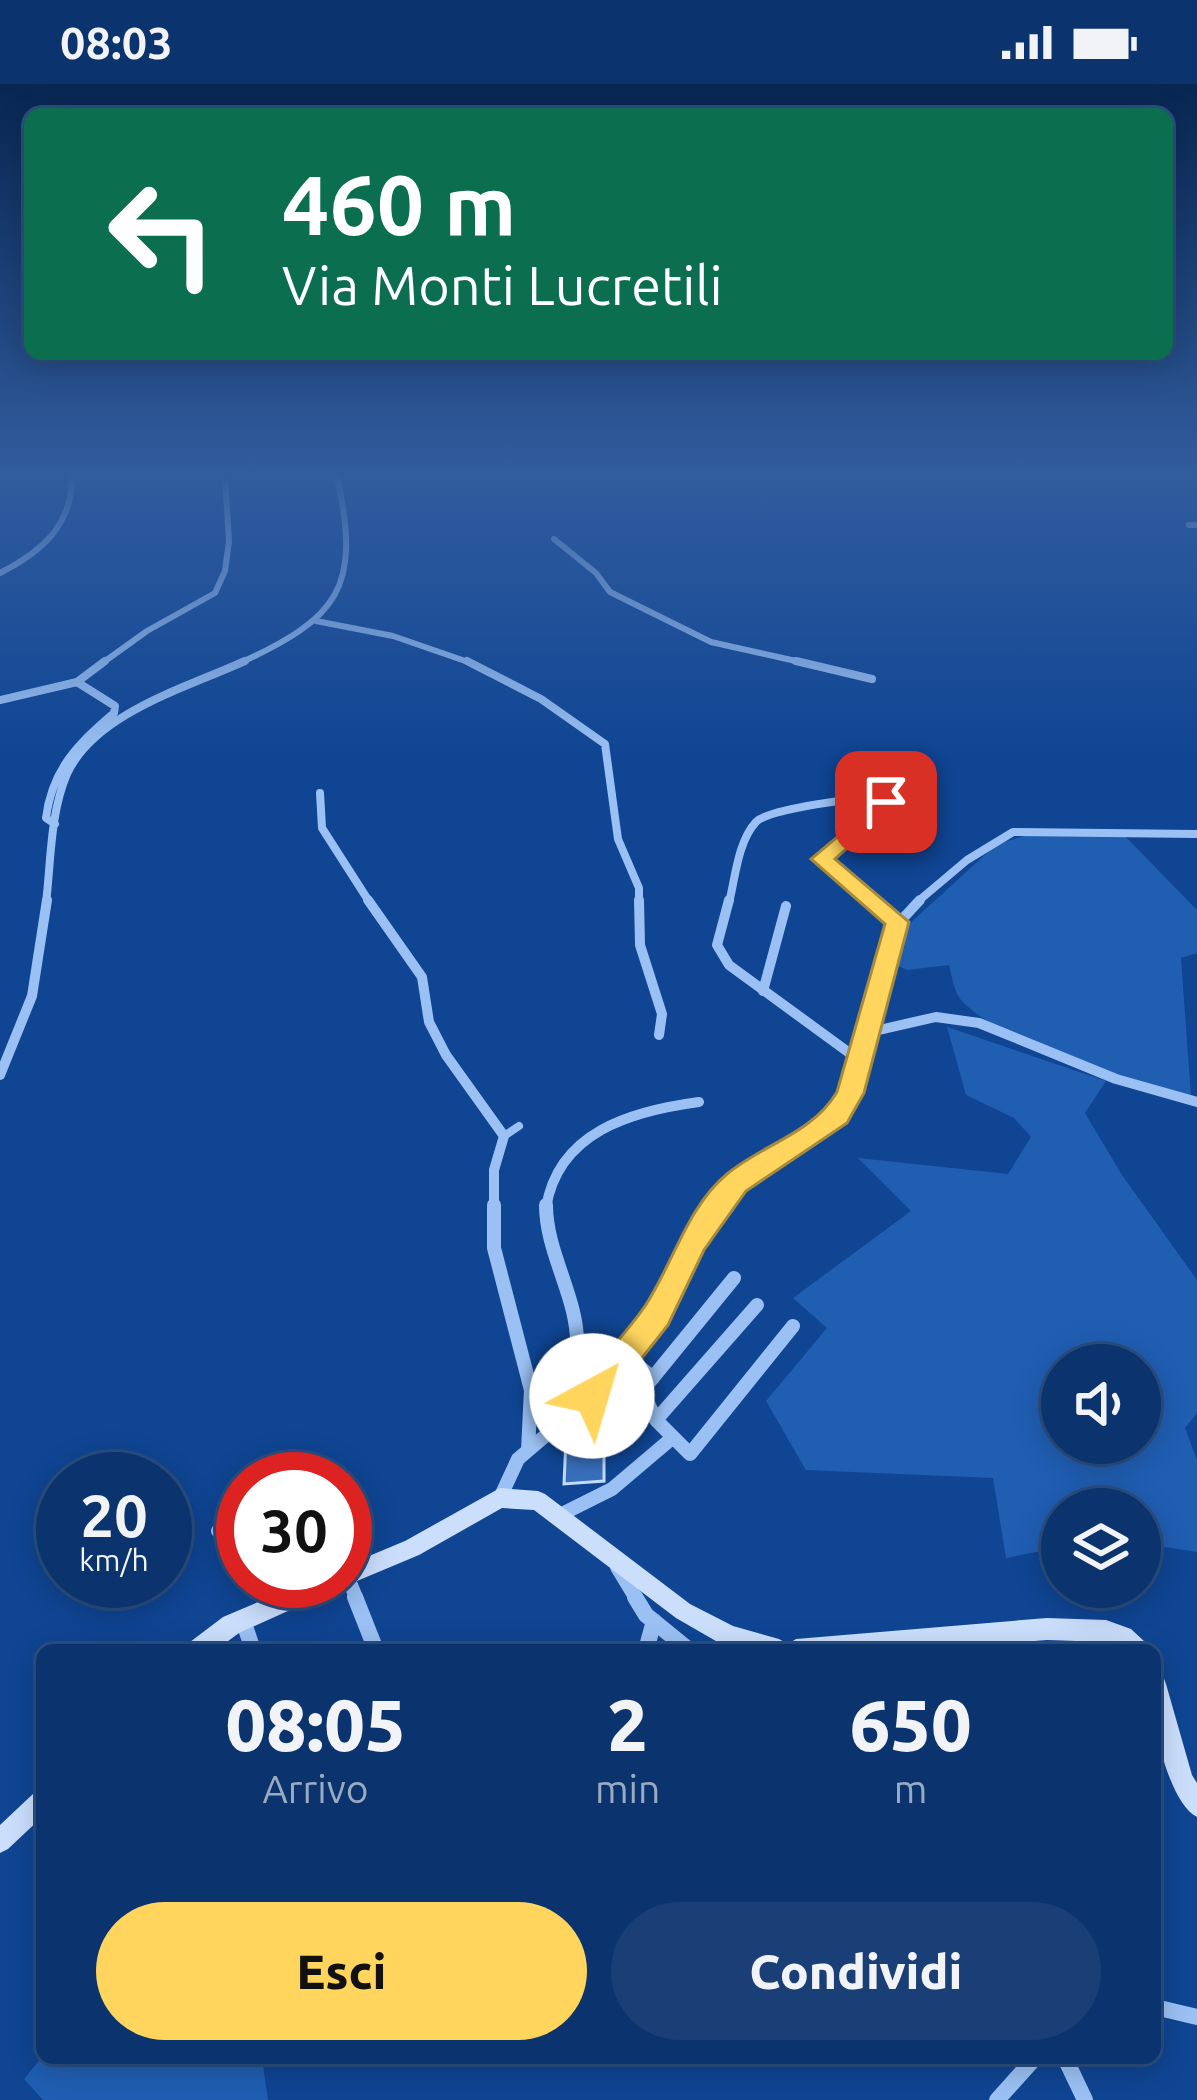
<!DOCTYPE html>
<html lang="it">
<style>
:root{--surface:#0b346e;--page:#193f76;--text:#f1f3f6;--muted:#9aaac2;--line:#2b4f81;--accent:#ffd55e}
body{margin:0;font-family:Ubuntu,sans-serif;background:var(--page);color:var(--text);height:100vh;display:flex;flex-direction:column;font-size:45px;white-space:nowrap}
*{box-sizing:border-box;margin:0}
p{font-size:39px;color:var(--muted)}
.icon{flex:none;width:66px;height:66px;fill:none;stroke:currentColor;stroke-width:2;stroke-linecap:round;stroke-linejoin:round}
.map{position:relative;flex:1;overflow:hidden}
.sheet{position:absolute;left:36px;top:1560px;width:1125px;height:420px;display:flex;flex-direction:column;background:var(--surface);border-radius:18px;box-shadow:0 6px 30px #0003,0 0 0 3px var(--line)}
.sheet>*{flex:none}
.banner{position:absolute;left:24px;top:24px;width:1149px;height:252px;border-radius:18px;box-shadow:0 6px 30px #0003,0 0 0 3px var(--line);background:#0b6e4f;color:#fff;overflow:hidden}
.controls{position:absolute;left:1041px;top:1260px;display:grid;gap:24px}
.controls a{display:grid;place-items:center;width:120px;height:120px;border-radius:50%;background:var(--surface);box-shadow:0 6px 30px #0003,0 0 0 3px var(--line);font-size:60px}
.speed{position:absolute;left:36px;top:1368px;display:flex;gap:24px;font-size:60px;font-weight:700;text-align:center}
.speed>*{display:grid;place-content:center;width:156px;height:156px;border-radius:50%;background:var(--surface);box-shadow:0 6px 30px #0003,0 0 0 3px var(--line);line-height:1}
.speed small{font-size:30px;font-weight:400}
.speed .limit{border:18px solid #d22;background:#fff;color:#111}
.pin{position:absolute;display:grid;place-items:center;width:102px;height:102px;color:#fff;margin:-51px;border-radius:24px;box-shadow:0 6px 18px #0006}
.me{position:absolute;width:132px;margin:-66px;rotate:39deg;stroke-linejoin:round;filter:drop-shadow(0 0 9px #0008)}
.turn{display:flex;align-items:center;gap:42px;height:252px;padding:0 60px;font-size:54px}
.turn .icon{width:156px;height:156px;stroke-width:2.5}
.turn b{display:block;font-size:84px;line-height:102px}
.eta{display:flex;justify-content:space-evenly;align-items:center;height:204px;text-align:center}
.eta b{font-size:72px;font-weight:800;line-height:84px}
.cta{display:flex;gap:24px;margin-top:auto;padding:24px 60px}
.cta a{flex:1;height:138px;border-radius:72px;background:var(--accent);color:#111;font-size:48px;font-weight:800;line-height:138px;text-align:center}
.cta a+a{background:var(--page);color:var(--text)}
.status{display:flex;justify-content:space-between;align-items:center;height:84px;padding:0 60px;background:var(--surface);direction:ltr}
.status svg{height:33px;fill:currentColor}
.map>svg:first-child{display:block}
</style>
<div class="status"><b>08:03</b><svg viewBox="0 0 49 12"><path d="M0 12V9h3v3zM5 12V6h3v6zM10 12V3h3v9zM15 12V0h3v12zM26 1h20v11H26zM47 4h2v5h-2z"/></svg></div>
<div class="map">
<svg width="1197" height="2016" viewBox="0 0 1197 2016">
<rect width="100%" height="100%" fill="#0f4593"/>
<path fill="#205eb2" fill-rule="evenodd" d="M1123,750L1197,826V869L1181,874L1191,1012C1134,997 999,959 961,916C954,908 952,892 949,881L907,886L892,879L908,841L997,760L1025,752Z
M947,943L1106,997L1085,1029L1122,1091L1197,1196V1329L1185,1344L1197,1376V1468L1140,1459V1425H1062V1463L1006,1474L993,1394L806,1386L766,1317L827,1244L793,1214L911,1127L858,1074L1008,1090L1031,1053L1014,1034L966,1011ZM1062,1281H1140V1359H1062Z
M42,1973L262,1974L268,2016H43L24,1995Z"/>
<path fill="#376fbb" stroke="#c3dcfe" stroke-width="3" d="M566,1355H604V1397L564,1400Z"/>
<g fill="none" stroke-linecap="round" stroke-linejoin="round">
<path stroke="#9bc1f4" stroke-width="8" d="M504,1052L519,1042"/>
<path stroke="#9bc1f4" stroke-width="6" d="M1189,441H1197
M554,455L596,489L610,508L711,558L809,580
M0,489C41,468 72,442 72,393
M316,537L393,552L474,580
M101,580L147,547L215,509L225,487L229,457L225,393
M238,580C338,534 362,505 337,393"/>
<path stroke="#9bc1f4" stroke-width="8" d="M467,577L541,615L605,660L618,755L639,804V819
M796,577L872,595
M77,598L105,577
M0,616L77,598L115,622L114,629C78,659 52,686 46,734L55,740
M320,709L322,744L370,819
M46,819C51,778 50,729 67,690C95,629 188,603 245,577
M729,819C735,795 738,757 756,738C767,725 863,712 883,714L886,722L822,775L875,819
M916,819L967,776L1013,748L1197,750"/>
<path stroke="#9bc1f4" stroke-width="10" d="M368,816L422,893L429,938L446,971L504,1052L494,1086V1124
M639,816L640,861L662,930L659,951
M729,816L717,861L729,881L859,976
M871,816L898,838
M763,907L786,822
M866,949L936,933L979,939L1116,995L1197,1018
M0,991L32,912L47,816
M546,1124C558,1048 631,1027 699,1018
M718,1124C753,1075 819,1062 850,1009L894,844L920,816"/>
<path stroke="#9bc1f4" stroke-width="14" d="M494,1121V1164L531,1306L528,1366
M546,1121C546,1170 579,1215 577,1263C576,1287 564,1305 572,1329
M757,1221L656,1336L690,1370L793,1242
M625,1271L653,1294
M613,1286L642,1307
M656,1336L642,1307L734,1194
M500,1414L518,1375L592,1312L656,1232L693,1158L720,1121
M558,1432L612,1405L671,1355
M218,1447L243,1435
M617,1483L637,1516
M347,1491L357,1516"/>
<path stroke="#9bc1f4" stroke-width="16" d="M355,1513L376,1566
M635,1513L646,1531L689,1566
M243,1536L253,1566
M646,1566L654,1537
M1155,1923L1197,1933
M1065,1974L1085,2016
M997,2016L1035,1974"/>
<path fill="#cbdffd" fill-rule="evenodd" d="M500,1404L538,1407L545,1410L690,1520L733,1542L779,1555L788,1560L796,1555L1047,1534L1106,1536L1131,1545L1145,1558L1148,1566H1121L1106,1558L1047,1556L924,1566H741L721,1560L676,1534L534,1426L502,1424L419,1471L345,1502L341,1501L339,1504L239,1549L216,1566H187L190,1558L223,1533L308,1497H345V1482L405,1457Z
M1155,1589L1163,1592L1166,1600L1192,1691L1197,1699V1733C1174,1722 1158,1663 1155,1638C1153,1622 1155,1605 1155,1589Z
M42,1705V1733L8,1765L0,1769V1741L34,1709Z"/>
</g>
<linearGradient id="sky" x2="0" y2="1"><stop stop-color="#082651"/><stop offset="0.58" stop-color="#315c9e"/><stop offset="1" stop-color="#315c9e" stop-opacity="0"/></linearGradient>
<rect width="1197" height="675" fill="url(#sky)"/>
<path fill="#ffd55e" stroke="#a68a3d" stroke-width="3" d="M886,712L897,718L894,722L835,775L909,838L864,1009L847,1039L746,1107L704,1166L668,1241L604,1322L592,1327L580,1322L575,1312L580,1301C601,1275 626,1250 645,1222C673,1180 687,1123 727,1090C763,1060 812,1050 837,1008L885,840L811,775Z"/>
</svg>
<div class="controls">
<a><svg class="icon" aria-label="sound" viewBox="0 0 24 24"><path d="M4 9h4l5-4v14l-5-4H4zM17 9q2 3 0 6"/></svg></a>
<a><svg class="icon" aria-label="layers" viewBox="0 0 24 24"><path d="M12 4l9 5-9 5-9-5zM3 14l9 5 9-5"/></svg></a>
</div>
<div class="speed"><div>20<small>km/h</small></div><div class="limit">30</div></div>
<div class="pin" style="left:886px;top:718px;background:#d93025"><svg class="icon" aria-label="arrive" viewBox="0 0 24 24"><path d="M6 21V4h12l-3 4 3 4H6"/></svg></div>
<svg class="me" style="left:592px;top:1312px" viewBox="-20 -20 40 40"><circle r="19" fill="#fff"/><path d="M0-13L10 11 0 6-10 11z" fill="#ffd55e"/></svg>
<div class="banner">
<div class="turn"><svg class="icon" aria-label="left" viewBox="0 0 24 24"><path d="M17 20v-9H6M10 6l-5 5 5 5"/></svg><div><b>460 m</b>Via Monti Lucretili</div></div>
</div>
<section class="sheet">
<div class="eta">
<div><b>08:05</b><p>Arrivo</p></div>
<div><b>2</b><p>min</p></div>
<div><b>650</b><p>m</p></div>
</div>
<div class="cta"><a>Esci</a><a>Condividi</a></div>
</section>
</div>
